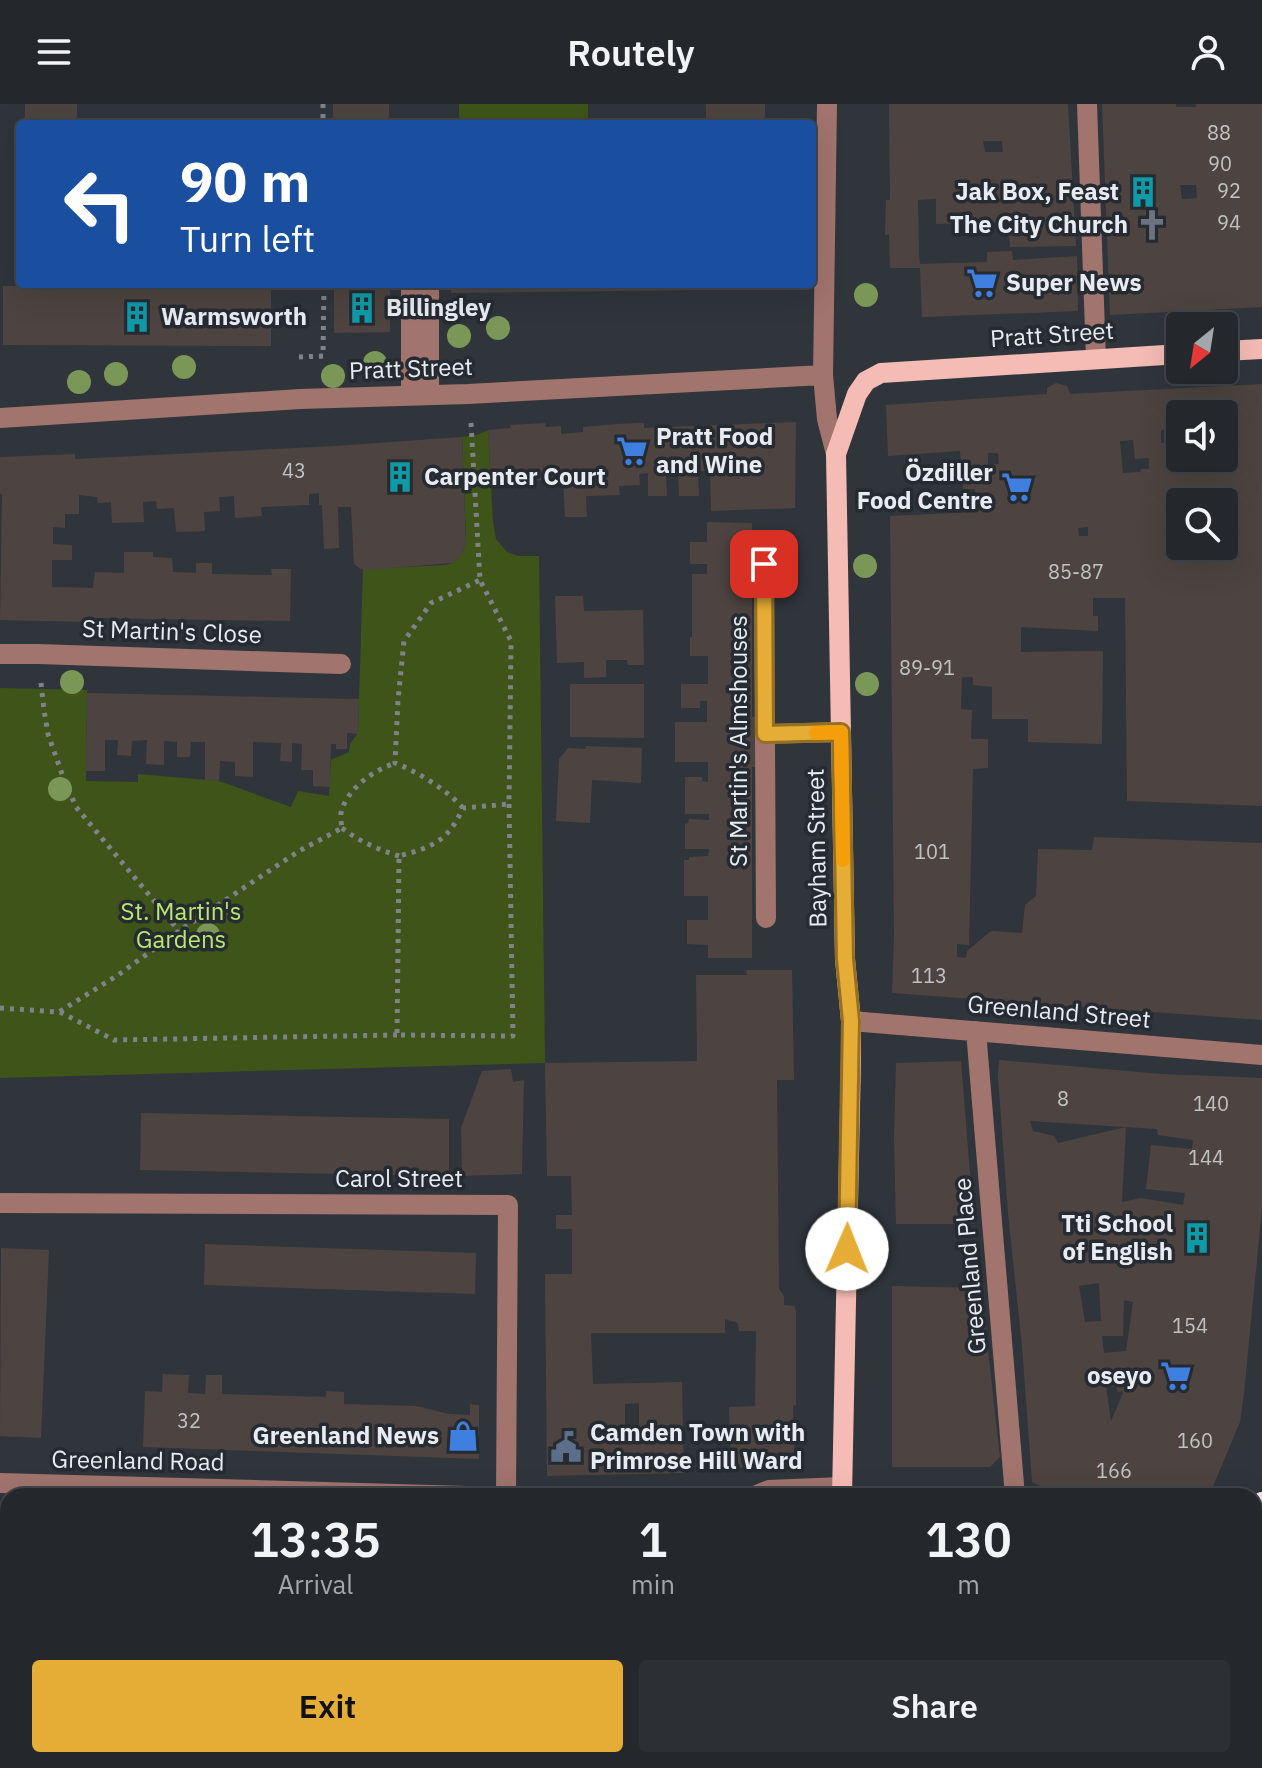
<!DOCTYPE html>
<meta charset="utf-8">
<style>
:root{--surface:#24282d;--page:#2c3035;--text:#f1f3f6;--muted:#a3a6aa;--line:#414449;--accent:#e5ad36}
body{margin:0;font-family:"IBM Plex Sans",sans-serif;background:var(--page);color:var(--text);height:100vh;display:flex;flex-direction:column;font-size:30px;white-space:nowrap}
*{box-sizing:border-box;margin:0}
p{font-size:26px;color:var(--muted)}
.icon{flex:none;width:44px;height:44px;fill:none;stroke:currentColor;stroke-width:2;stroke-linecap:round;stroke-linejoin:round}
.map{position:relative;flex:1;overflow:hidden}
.details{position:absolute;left:0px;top:1384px;width:1262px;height:280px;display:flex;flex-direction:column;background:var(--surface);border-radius:24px 24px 0 0;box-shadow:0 8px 32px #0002,0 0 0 2px var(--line)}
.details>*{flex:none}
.top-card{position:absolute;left:16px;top:16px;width:800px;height:168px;border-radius:8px;box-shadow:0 8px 32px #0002,0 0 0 2px var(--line);background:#1a4fa0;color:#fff;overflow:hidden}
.needle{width:52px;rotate:210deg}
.buttons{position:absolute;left:1166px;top:208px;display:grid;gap:16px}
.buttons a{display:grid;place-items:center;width:72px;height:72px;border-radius:8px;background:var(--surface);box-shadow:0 8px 32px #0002,0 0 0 2px var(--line);font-size:40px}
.pin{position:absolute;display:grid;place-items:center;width:68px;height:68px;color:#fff;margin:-34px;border-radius:16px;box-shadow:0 4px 12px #0006}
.me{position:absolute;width:88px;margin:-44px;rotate:1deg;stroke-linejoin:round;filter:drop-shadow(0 0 6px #0008)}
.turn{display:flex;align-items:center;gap:28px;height:168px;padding:0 32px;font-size:36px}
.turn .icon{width:104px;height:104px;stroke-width:2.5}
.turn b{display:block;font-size:56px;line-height:68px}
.eta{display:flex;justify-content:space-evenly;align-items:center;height:136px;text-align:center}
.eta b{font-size:48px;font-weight:600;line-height:56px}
.action{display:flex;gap:16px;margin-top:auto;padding:16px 32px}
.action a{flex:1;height:92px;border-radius:8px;background:var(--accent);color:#111;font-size:32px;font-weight:600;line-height:92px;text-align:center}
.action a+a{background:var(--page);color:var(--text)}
header{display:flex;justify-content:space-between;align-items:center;height:104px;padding:0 32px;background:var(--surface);font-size:36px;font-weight:600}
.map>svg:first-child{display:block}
</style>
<header><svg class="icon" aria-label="menu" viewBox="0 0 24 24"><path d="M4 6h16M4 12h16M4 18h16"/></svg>Routely<svg class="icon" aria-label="person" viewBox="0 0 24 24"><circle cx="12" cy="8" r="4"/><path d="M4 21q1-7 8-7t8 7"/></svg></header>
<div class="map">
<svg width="1262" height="1664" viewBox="0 0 1262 1664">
<rect width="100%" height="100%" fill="#30353c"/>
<path fill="#3e5418" d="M459,0H588V19H459Z
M488,326L493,418L496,435L507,448L518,452H539L545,959L0,974V584L87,586L86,677L138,678V670L219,677L291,703L298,687L329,692L331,656L349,648L350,640L358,629L363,465L446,461C460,457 466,446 466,432L462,333L477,331Z"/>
<path fill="#4d4441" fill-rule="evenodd" d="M25,0H77V20H25Z
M333,0H389V20H333Z
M706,0H765V20H706Z
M889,0H1068L1076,142L1010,143L1008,118L936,120V95L918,96L919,151L920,160L987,158V148L1012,147L1013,156L1077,152L1078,207L922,213L920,164H890L889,130L885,131L886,96H890ZM983,37H1002L1003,48H985Z
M1102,0H1176V3H1196V0H1262V203L1110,211ZM1180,81H1196L1197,94L1182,95Z
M334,180H390V228L334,229Z
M451,180H778V185L451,189Z
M3,182H271V242L3,241Z
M1056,279L1067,282L1070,290L1262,280V702L1127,697L1125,494H1093V512H1098V527L1021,523V548L1103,547L1102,640L1028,638V615H992V583L973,581V573H962L961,605L972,606L971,635H988V664L973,665L969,841L957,840V853L966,854L967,847L991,827L1022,829L1025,801L1036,792L1038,745L1092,746L1094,733L1262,739V916L892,889L894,831L890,412L976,408L975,385H963L960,347L888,352L886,301L1047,290V284ZM1180,310H1224V354H1180ZM1176,325L1177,338L1161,339V326ZM1133,336L1135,355L1149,354V365H1141L1140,368L1123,369L1120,337ZM988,349H998L999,360L988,361ZM1180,398H1224V442H1180ZM1088,423V432H1079L1078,424Z
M796,318L795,404L711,407L710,367H698L699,392H679L678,368L666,369L667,392H648V369L639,370L640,381L619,382L620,391L586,392L587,413H565L563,375L491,379L488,326L511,324L510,321L545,319L546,323L561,322V330L583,328V323L616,320L644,319V324Z
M462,333L466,439L461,452L452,459L367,466L361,465L354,460L351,403H338L339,444L324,445L322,401H319V389L309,390V401L261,403L262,412L235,414L234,392L219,393L220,407L204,408L205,427L176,428L174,404L157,405L156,397L143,398L144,418L112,419L111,398L98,399L97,393L79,391V410H65V424L53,423V440L72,441V456H52V483L93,484L95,468L124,469V448H153V453L172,454L173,468L196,469V459H212V470L272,471L271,465H291L290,517L90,514L89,518L0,516L2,390H0V353L75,350V355L336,342Z
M707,418L752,419V613H759V663H752V854H708V841L687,840V816H708V792H684V756H689V753L708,752L709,745H685V720L688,719L689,715L709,716V710H685V673H702V677L708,678V658H675V618H707V597H700V604H681V580H708V552H690V533H692V470H707V460H690V438H707Z
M555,492H583L584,507L643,506L644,561H628L627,556H606V573L584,574V558L557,559Z
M570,580H644V634L570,633Z
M87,589L359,595L358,630L347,629V645H336V640H331L330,683L313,682V666H301L302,640L292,639V658L280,657L281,639L253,638V673L235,672V658L220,657L219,677L205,676V638H191L190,653H177V638L164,637V661L146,660L147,636L132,637L131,652L117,651L118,636H105V667H86Z
M586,642L642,644L641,679L592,676L590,719L556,717L559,655L568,644L586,645Z
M746,866H792L794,976H777L779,1185L784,1192V1201L794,1202L796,1207V1302L793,1301L795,1362L731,1364L729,1303L755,1302L756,1227H739L738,1219L725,1215V1229H591L593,1280L682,1278L684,1369L547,1372L545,1170H572V1125H556V1111H572L571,1072H547L545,959L697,957L696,871H747ZM639,1299V1326L625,1327V1300Z
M999,956L1162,970L1262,974V1104L1244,1289L1240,1318L1209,1392H1059L1032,1378L1022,1242L1008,1109L998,973ZM1030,1017L1157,1025L1158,1031L1193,1036L1192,1045L1151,1041L1146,1085L1185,1089L1183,1101L1141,1094L1122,1098L1126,1023L1058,1039L1054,1032L1033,1027ZM1099,1179L1101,1217L1085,1218L1079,1182ZM1124,1196L1133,1198L1126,1247L1104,1249L1102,1232H1123ZM1106,1282L1116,1283L1118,1288L1123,1287V1289L1111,1317Z
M961,957L974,1120H896L894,1034L896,959Z
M511,965L513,978L524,976L522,1070L462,1072L461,1024L482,967Z
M141,1009L449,1015V1072L140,1066Z
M205,1140L476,1149L475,1190L204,1181Z
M1,1144L49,1146L41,1334L0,1332Z
M892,1182L981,1184L1000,1353L990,1363H892Z
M163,1270L189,1271L188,1289L205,1290L206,1271H222V1290L326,1293V1287L344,1288V1300L416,1302L449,1310L470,1311V1300L479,1301V1355L143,1343L145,1287L162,1288Z
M0,1419H8V1602H0Z
M377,1656H395V1664H375Z
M508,1656H768V1657L743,1664H480V1662L508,1659Z
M1209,1656L1224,1659L1233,1664H1190L1194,1660Z"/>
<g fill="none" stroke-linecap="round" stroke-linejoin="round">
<path stroke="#7f8389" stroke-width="5" stroke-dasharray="4 6" stroke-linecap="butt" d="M323,0V20
M299,253L323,252L324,180
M471,319L480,476L511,537L509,700
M41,579L44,606L48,630L62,670L76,703L179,827
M509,700L513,932L397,931L399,752C433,743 448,737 463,704Z
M463,704C447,686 418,668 395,659L398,596L404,537L431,499L480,476
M342,724C360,738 377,745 399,752
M0,904L59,908L118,871L179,827L299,747L342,724C341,718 340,710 342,705C350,682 375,666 395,659
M60,908L114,936L397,931
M1254,1469L1262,1475
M1256,1567L1259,1547"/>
<path stroke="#a1746e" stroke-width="20" d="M827,0L823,271L827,315L836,350
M1087,0L1096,255
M429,180V290
M411,290V180
M0,314L300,295L468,290L823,271
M764,460L766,814
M0,550H38L341,560
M765,630L841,628
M851,917L1262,951
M976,927L1015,1392
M0,1099L508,1101L506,1392
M0,1379L467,1392
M754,1392L769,1386L842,1383"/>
<path stroke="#f5bcb5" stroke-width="20" d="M1224,247L1262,245
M842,1392L851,955V917L845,855L836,350L857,290L866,277L881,269L1180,250
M1254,1515H1262
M832,1664L838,1656
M1123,1664L1127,1656"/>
<path stroke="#fbe4e1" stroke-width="24" d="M1254,1422L1262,1400
M980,1664L1008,1656"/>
</g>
<g fill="#7b9758">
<circle cx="866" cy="191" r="12"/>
<circle cx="498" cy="224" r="12"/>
<circle cx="459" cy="232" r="12"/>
<circle cx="375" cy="259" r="12"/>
<circle cx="184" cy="263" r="12"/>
<circle cx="116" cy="270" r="12"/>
<circle cx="333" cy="272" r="12"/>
<circle cx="79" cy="278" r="12"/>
<circle cx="865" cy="462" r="12"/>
<circle cx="72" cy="578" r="12"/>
<circle cx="867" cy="580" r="12"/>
<circle cx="60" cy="685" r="12"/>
<circle cx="208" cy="831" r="12"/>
</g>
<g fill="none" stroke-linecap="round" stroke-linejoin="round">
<defs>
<path id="route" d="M764,460L765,630L841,628L845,855L851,917L847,1145"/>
</defs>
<use href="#route" stroke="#957023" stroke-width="20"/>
<use href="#route" stroke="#e5ad36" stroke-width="14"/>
<path stroke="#f59e0b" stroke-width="14" d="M816,629L841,628L843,756"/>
</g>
<defs>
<symbol id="building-bare" viewBox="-9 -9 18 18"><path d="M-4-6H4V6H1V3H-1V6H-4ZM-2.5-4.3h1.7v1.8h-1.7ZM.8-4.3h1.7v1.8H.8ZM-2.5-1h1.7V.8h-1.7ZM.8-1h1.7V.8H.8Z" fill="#0f9aa8" stroke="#262b32" stroke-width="2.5" paint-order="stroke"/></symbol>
<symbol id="church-bare" viewBox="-9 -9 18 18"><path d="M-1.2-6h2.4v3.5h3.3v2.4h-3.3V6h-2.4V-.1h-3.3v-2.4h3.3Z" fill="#6b7280" stroke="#262b32" stroke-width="2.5" paint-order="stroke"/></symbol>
<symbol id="supermarket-bare" viewBox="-9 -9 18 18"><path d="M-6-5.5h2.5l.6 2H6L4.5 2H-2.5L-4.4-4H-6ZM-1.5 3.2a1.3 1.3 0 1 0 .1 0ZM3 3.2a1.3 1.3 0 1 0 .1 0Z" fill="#3f7fe0" stroke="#262b32" stroke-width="2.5" paint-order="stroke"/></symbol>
<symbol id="shop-bare" viewBox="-9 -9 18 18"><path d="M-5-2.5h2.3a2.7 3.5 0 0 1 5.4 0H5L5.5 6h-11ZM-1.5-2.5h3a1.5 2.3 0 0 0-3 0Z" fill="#3f7fe0" stroke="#262b32" stroke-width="2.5" paint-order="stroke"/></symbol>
<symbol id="civic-bare" viewBox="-9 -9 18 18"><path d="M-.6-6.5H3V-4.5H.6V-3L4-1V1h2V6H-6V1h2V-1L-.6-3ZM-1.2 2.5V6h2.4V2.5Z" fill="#5c6f8a" stroke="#262b32" stroke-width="2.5" paint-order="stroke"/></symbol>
</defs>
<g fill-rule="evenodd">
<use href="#building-bare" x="1121" y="66" width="44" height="44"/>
<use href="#church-bare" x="1130" y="99" width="44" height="44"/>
<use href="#supermarket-bare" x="960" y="157" width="44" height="44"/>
<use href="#building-bare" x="340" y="182" width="44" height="44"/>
<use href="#building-bare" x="115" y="191" width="44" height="44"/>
<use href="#supermarket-bare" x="610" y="325" width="44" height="44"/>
<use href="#building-bare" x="378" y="351" width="44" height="44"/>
<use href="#supermarket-bare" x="995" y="361" width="44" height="44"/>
<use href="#building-bare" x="1175" y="1112" width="44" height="44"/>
<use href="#supermarket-bare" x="1154" y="1250" width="44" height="44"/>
<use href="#shop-bare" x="441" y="1310" width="44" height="44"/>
<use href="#civic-bare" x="544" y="1321" width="44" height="44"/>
</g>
<g text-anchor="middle" stroke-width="7" stroke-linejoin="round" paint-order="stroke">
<g font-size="20" fill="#c1c2c4">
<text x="1219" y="36">88</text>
<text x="1220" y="67">90</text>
<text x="1229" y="94">92</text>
<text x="1229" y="126">94</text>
<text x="294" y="374">43</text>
<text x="1076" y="475">85-87</text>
<text x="927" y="571">89-91</text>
<text x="932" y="755">101</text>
<text x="929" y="879">113</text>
<text x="1063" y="1002">8</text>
<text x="1211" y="1007">140</text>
<text x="1206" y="1061">144</text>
<text x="1190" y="1229">154</text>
<text x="189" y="1324">32</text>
<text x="1195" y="1344">160</text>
<text x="1114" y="1374">166</text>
</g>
<g font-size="24" font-weight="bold" fill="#e8ecf0" stroke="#262b32" text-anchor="end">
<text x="1119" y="96">Jak Box, Feast</text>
<text x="1128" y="129">The City Church</text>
<text x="1006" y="187" text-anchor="start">Super News</text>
<text x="386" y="212" text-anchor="start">Billingley</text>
<text x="161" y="221" text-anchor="start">Warmsworth</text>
<text x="656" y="341" text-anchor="start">Pratt Food<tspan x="656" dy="28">and Wine</tspan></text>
<text x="993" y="377">Özdiller<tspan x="993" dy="28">Food Centre</tspan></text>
<text x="424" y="381" text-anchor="start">Carpenter Court</text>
<text x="1173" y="1128">Tti School<tspan x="1173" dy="28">of English</tspan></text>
<text x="1152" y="1280">oseyo</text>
<text x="590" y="1337" text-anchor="start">Camden Town with<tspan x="590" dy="28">Primrose Hill Ward</tspan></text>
<text x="439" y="1340">Greenland News</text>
</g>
<g font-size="24" fill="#e8ecf0" stroke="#262b32">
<text transform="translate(1052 231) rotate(-4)" y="8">Pratt Street</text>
<text transform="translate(411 265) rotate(-2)" y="8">Pratt Street</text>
<text transform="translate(172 528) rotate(2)" y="8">St Martin's Close</text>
<text transform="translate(739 637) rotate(-90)" y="8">St Martin's Almshouses</text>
<text transform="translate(817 744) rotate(-91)" y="8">Bayham Street</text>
<text transform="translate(1059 908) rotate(5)" y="8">Greenland Street</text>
<text x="399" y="1083">Carol Street</text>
<text transform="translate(970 1162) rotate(-95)" y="8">Greenland Place</text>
<text transform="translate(138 1357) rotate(1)" y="8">Greenland Road</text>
</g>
<g font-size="24" fill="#b9e86e" stroke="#262b32">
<text x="181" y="816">St. Martin's<tspan x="181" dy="28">Gardens</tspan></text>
</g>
</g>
</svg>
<div class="buttons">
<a><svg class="needle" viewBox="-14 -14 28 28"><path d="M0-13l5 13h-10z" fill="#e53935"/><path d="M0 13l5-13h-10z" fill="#a3a6aa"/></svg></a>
<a><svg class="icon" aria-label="sound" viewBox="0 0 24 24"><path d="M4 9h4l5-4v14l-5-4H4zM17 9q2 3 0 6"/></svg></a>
<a><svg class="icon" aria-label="search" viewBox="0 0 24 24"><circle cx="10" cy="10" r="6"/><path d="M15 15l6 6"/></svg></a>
</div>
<div class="pin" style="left:764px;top:460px;background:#d93025"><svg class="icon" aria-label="arrive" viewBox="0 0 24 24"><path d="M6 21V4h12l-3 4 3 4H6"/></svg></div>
<svg class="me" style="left:847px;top:1145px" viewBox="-20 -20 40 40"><circle r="19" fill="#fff"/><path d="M0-13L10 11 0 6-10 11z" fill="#e5ad36"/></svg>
<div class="top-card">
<div class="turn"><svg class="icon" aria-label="left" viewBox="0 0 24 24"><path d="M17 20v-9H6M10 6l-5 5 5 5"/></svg><div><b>90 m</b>Turn left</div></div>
</div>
<section class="details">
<div class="eta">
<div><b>13:35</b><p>Arrival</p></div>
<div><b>1</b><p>min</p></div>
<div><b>130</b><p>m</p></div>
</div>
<div class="action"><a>Exit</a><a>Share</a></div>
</section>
</div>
